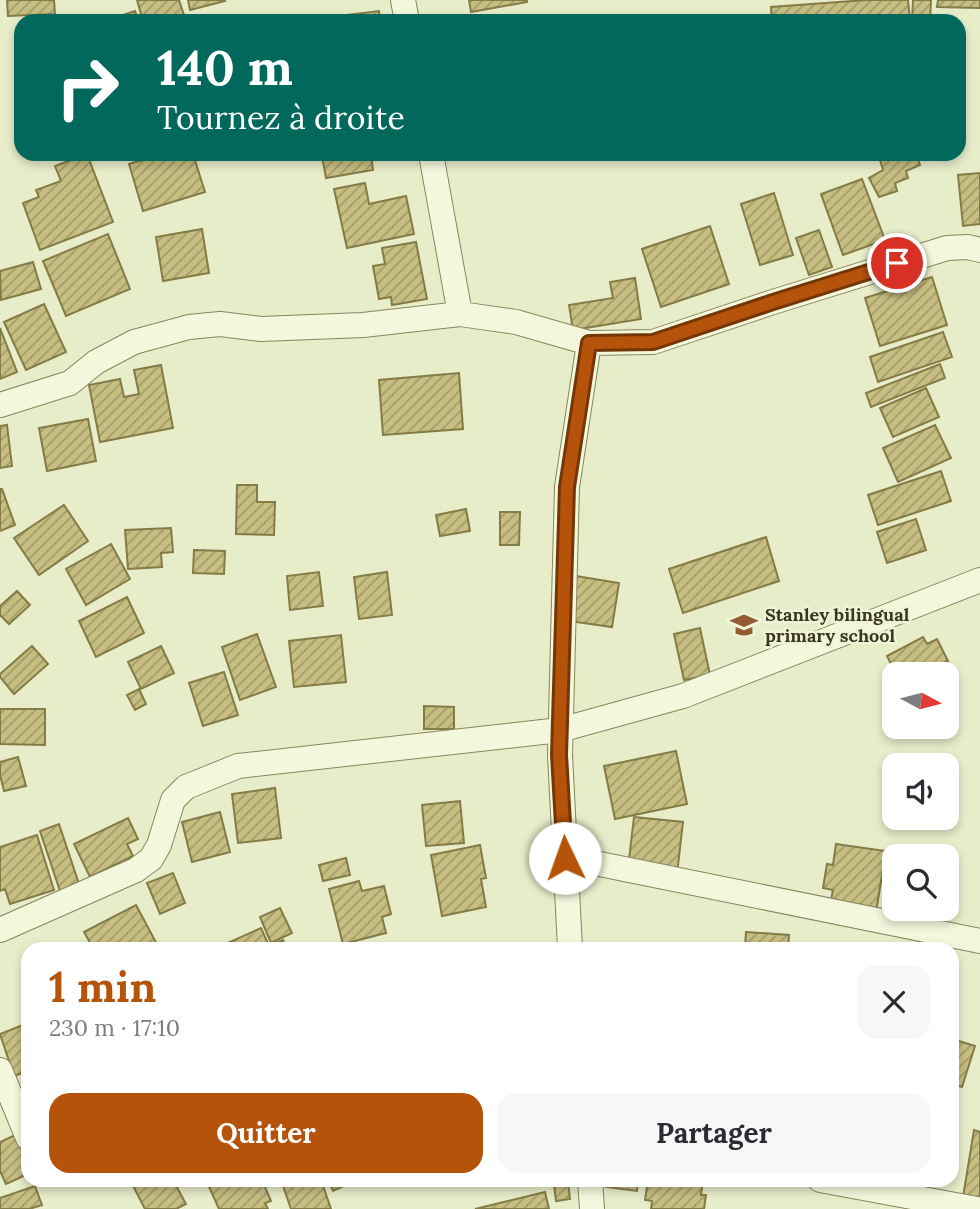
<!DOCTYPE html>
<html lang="fr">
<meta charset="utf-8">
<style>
:root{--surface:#fff;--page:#f7f7f7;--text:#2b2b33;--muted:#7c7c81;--accent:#b45309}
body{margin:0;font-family:Lora,serif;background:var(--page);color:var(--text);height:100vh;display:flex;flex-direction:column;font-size:26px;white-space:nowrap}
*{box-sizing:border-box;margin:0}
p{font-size:23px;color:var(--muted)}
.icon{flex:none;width:38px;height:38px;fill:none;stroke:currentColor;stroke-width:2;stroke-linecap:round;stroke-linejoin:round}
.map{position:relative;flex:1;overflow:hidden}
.panel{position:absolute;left:21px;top:942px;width:938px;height:245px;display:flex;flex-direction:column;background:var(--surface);border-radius:21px;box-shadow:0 4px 10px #0003}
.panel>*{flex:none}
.guide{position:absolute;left:14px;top:14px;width:952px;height:147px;border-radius:21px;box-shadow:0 4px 10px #0003;background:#00695c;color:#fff;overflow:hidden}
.needle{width:46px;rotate:97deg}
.controls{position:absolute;left:882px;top:662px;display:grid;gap:14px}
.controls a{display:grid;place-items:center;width:77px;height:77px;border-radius:14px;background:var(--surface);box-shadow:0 4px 10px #0003;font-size:35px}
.pin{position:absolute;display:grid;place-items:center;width:60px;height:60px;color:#fff;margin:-30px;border:4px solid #fff;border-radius:50%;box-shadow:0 2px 7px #0007}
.me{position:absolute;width:77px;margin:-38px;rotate:357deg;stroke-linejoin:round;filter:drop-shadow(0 0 5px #0008)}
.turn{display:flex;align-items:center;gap:24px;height:147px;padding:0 28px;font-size:32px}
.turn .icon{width:91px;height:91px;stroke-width:2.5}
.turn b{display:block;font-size:49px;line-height:60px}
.round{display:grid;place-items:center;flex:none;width:74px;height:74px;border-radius:21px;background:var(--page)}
.headline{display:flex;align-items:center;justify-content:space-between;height:119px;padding:0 28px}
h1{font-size:42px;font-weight:700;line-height:52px;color:var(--accent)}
.button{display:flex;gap:14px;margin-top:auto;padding:14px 28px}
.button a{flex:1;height:80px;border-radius:21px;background:var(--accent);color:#fff;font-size:28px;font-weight:700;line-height:80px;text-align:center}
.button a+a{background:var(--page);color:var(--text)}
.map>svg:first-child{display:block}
</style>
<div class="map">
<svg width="980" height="1209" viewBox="0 0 980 1209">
<defs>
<pattern id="building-hatch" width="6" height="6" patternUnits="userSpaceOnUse" patternTransform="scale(1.75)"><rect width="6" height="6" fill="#c7be82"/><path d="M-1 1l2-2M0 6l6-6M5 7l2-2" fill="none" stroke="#a39b6a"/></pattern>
</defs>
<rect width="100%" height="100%" fill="#e7ecc9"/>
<path fill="url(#building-hatch)" stroke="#857b46" stroke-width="2" d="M7,0H54L55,14L8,16Z
M137,0H179L186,21H143Z
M188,0H224L225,1L190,10Z
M469,0H527V2L471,12Z
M866,0H908L910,21H772L771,7Z
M913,0H931L930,21H912Z
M938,0H980V8L937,7Z
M135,11L139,21H105Z
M379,11L380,21H314V19Z
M87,154L113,222L40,250L23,203L39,197L36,190L61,181L55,166Z
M163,154H193L205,192L143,211L129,164Z
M331,154H371L373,170L326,178L322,156Z
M894,154H944L917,156L920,165L906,171L908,178L895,183L897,191L879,197L869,178L883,170L880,160L895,156Z
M980,173V224L963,226L958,175Z
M862,179L885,240L843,255L821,194Z
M365,183L369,204L406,196L414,234L347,248L334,189Z
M774,193L793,255L760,265L741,204Z
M710,226L729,284L661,307L642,249Z
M202,229L209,273L163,281L156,237Z
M819,230L832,267L809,275L796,238Z
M108,234L130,289L66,316L43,261Z
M416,242L427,299L392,305L391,297L379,299L373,266L385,264L382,248Z
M33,262L41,289L1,300L0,271Z
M932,277L947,325L880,346L865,298Z
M635,278L641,319L573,330L569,305L613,298L610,282Z
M44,304L66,352L26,370L4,322Z
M0,328L17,372L0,379Z
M943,332L952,357L878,382L870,357Z
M940,364L945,378L871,407L866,393Z
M161,365L173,428L100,442L89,385L120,379L124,397L139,394L134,370Z
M459,373L463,429L383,435L379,380Z
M926,388L939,417L893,437L880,408Z
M88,419L96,461L47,471L39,428Z
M7,425L12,466L0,468V426Z
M935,425L951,458L898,482L883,448Z
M941,471L951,501L878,525L868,495Z
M237,485H257V502H275L274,535L236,534Z
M0,489H2L15,525L0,531Z
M64,505L88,541L39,575L14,538Z
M466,509L470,531L440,536L436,515Z
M500,512H520L519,545H500Z
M916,519L926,550L887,563L877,532Z
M171,528L173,552L161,553L162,567L128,569L125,530Z
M766,537L779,581L683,613L669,569Z
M111,544L130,579L86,605L66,569Z
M194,550L225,551L224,574L193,573Z
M319,572L323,606L290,610L287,576Z
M387,572L392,615L359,619L354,577Z
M576,576L619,583L612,627L569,621Z
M17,591L30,605L9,624L0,615V606Z
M127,597L144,633L96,657L79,621Z
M700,628L710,675L684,680L674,634Z
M257,634L276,687L240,700L222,647Z
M341,635L346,682L294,687L289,641Z
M923,637L927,644L937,639L948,661L926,672L927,674H896L887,656Z
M32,646L48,664L14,694L0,677V674Z
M161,646L174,673L141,689L128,662Z
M224,672L238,715L203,726L189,683Z
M139,689L146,704L135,710L127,695Z
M424,706L454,707V729H424Z
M0,709H45V745L0,744Z
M676,751L687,804L615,819L604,766Z
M18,757L26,786L4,791L0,775V762Z
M275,788L281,838L238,843L232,794Z
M460,801L464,843L426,846L422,805Z
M220,812L230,852L192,862L182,822Z
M634,817L683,822L677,874L628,868Z
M128,818L138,839L127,844L133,856L90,877L74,844Z
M59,824L79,884L60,891L40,831Z
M37,835L54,890L10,904L5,889L0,891V847Z
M836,844L886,851L876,912L830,905L833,890L823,888L827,864L833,865Z
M480,845L486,878L481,879L486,907L442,916L431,855Z
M346,858L350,875L323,881L319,865Z
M173,873L185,903L160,914L147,883Z
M359,881L362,891L384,886L391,914L382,917L386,933L343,944L329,889Z
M136,905L159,948H93L84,932Z
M280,908L292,933L271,943L260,917Z
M261,928L269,946L283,940L286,948H223L221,946Z
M746,932L789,935L788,948H745Z
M28,1023V1071L14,1076L0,1034Z
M952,1039L975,1046L962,1087L952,1084Z
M974,1130L980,1132V1199L963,1197Z
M15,1135L28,1164V1174L6,1184L0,1171V1142Z
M130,1180H173L186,1204L176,1209H145Z
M206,1180H262L271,1201L265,1203L268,1209H219Z
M281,1180H321L331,1209H291Z
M328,1180H357L333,1191Z
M607,1180H638L637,1191L606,1187Z
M648,1180H703L701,1195H706L704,1209H651L652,1201L645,1200Z
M568,1182L570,1199L556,1201L554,1184Z
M35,1186L42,1205L29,1209H0V1198Z
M545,1192L549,1209H475Z"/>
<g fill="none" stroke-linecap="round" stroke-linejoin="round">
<defs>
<path id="minor" d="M403,0L407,21
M431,154L460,314
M0,405L70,383L96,362L134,342L189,327L220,324L261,329L363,325L460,314L516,322L589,343L653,342L773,302L947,248L968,247L980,250
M565,857L980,941
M0,930L136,870L151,859L159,845L173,800L186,787L238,766L560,730L683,696L980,580
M570,948L560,755L567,487L589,343
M0,1070L28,1138
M590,1180L592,1209
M820,1180L977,1209"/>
</defs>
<use href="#minor" stroke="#87865f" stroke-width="26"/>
<use href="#minor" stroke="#f3f7dc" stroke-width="24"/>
</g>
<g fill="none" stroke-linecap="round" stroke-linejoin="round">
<defs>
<path id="route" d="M565,858L559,755L567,487L589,343L653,342L773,302L897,263"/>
</defs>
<use href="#route" stroke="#753606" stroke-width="18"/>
<use href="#route" stroke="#b45309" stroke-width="12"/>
</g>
<defs>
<symbol id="school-bare" viewBox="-9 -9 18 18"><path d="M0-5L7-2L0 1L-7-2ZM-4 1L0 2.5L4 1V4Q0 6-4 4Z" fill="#925d33" stroke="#eff4d8" stroke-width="2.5" paint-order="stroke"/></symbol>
</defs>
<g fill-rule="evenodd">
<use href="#school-bare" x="725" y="606" width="38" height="38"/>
</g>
<g text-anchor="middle" stroke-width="5" stroke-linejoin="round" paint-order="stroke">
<g font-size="18" font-weight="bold" fill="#393721" stroke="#eff4d8" text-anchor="start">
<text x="765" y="621">Stanley bilingual<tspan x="765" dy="21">primary school</tspan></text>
</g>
</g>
</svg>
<div class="controls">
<a><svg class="needle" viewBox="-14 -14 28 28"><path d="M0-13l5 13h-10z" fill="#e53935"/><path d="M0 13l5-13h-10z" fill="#7c7c81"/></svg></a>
<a><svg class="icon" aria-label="sound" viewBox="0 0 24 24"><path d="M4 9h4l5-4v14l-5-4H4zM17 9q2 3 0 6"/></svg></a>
<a><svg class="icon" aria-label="search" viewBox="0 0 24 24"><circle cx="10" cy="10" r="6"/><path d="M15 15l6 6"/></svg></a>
</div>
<div class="pin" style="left:897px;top:263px;background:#d93025"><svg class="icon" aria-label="arrive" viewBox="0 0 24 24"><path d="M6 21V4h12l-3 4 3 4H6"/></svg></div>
<svg class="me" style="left:565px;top:858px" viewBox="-20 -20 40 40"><circle r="19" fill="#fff"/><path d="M0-13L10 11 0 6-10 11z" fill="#b45309"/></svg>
<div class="guide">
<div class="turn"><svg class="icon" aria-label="right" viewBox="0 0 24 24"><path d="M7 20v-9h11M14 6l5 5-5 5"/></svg><div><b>140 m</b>Tournez à droite</div></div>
</div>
<section class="panel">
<div class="headline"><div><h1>1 min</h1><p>230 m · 17:10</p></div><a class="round"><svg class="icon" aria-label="close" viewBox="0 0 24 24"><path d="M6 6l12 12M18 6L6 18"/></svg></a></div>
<div class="button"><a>Quitter</a><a>Partager</a></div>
</section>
</div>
